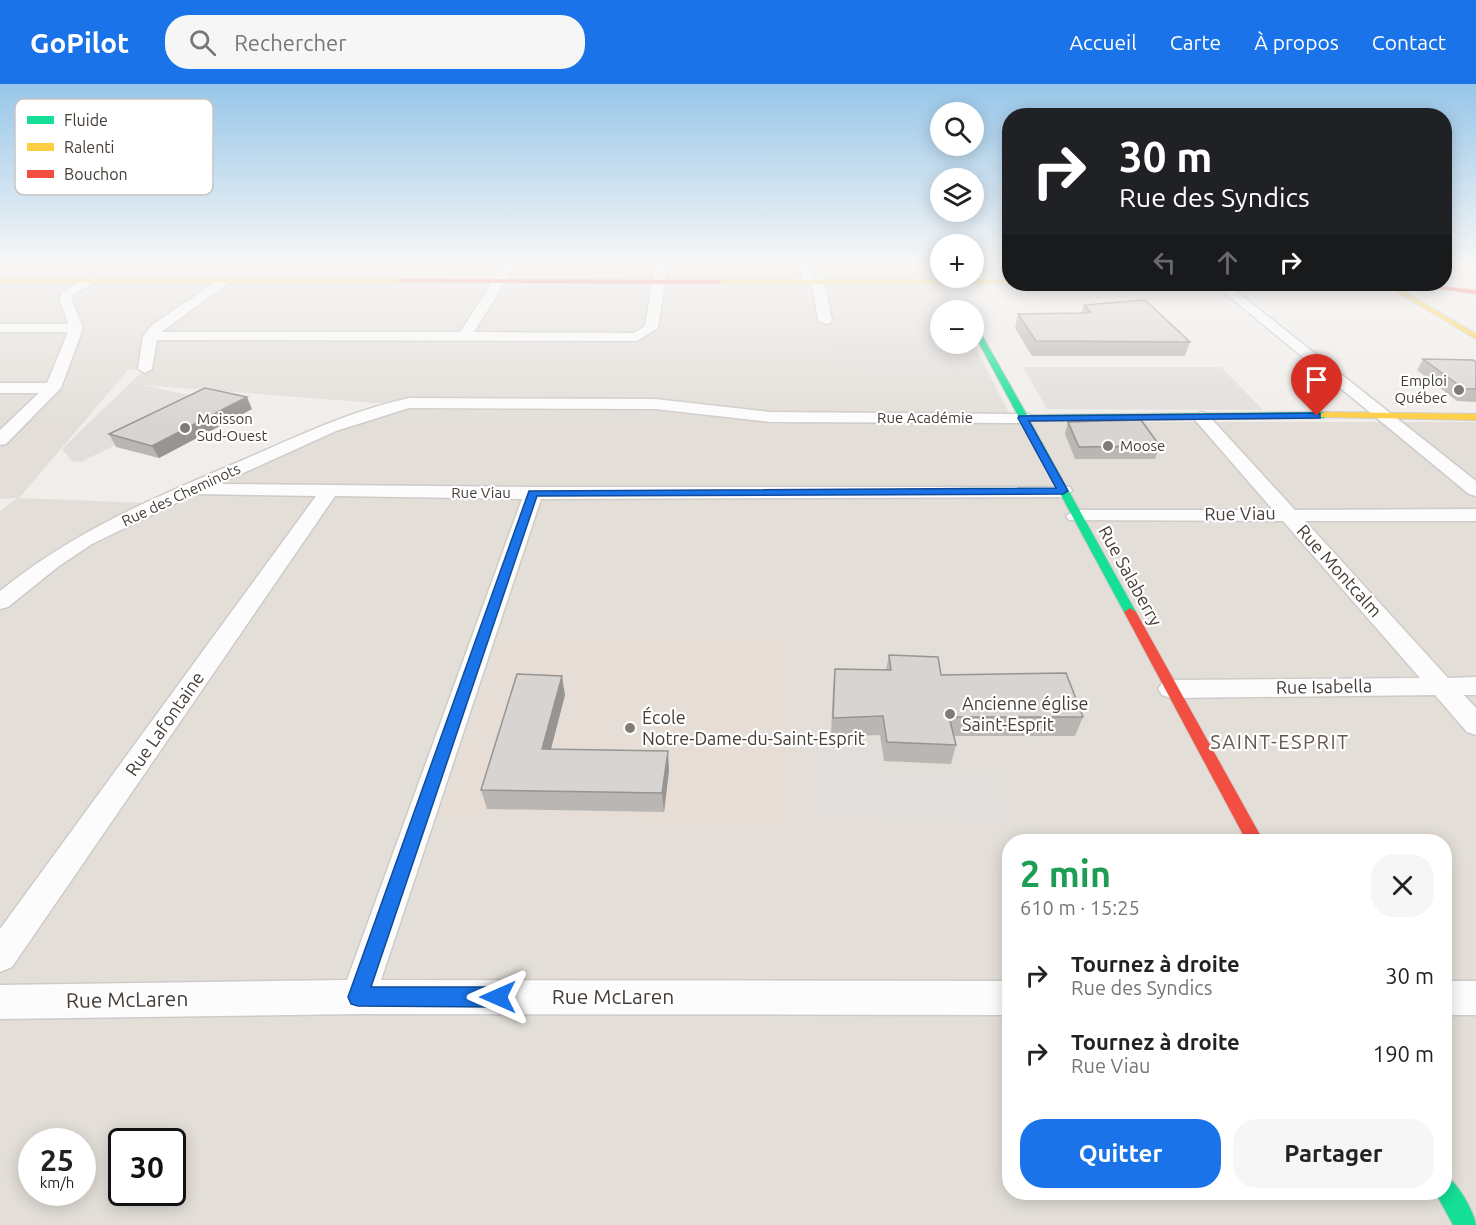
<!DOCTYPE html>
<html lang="fr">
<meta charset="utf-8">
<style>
:root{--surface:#fff;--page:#f6f6f6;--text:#222;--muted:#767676;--accent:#1a73e8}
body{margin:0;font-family:Ubuntu,sans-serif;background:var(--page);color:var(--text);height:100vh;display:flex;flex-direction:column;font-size:22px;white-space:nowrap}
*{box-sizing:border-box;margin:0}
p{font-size:20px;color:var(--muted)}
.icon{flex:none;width:33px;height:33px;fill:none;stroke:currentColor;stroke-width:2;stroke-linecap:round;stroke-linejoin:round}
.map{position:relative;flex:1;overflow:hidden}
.side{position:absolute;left:1002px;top:750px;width:450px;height:366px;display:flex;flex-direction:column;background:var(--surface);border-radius:24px;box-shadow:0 3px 15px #0003}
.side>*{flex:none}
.hud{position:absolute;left:1002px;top:24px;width:450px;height:183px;border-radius:24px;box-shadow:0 3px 15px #0003;background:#202124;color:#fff;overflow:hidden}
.controls{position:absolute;left:930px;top:18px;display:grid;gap:12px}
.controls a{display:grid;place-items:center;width:54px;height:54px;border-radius:50%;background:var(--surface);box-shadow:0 3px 15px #0003;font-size:30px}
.speed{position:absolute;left:18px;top:1044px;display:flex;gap:12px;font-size:30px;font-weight:700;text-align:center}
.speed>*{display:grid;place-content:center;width:78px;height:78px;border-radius:50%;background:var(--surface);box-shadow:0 3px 15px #0003;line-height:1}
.speed small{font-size:15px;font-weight:400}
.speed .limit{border:3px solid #111;border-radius:9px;background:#fff;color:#111}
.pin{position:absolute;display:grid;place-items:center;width:51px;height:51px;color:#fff;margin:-62px -26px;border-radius:50% 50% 50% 0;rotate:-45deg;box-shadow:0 0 6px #0007}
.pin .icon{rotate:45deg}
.me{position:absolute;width:66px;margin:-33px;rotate:270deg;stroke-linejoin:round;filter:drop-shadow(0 0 4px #0008)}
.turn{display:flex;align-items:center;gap:21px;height:126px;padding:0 18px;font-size:27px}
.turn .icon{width:78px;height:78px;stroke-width:2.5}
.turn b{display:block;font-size:42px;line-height:51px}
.lanes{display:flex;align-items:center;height:57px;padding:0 18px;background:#0003;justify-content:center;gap:30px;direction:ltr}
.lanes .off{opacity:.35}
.round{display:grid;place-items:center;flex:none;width:63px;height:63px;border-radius:24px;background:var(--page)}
.overview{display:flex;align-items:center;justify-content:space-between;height:102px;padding:0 18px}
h1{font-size:36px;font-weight:700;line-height:45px;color:#1e9e55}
.cta{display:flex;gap:12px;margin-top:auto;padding:12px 18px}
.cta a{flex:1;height:69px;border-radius:24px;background:var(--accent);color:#fff;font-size:24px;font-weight:700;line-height:69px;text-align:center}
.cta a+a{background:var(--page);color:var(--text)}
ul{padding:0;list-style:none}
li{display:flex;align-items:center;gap:18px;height:78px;padding:0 18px}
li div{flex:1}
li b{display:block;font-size:22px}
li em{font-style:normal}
header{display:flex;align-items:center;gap:36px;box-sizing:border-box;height:84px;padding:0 30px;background:var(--accent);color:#fff}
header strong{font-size:28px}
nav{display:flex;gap:33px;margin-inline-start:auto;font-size:21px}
.search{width:420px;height:54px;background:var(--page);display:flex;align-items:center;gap:15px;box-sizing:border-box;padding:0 21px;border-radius:24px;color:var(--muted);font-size:22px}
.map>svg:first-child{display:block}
</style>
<header>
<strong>GoPilot</strong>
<div class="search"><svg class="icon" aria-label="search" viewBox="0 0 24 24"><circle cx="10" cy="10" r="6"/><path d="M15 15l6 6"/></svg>Rechercher</div>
<nav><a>Accueil</a><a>Carte</a><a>À propos</a><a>Contact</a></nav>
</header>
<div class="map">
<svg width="1476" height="1141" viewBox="0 0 1476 1141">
<rect width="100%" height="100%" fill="#f0edea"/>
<path fill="#e3ded8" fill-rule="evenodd" d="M0,179H933L957,226H940V260H974L1009,329L764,331L608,318L482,313L375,319L141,301L145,285L128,286L19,414L145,419L281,358L346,335L394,326H672L774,340L843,338H1476V1141H0V427L17,414L0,415ZM1010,758H1444V1108H1010ZM32,1058H82V1108H32ZM122,1058H172V1108H122Z"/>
<path fill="#e6ded6" d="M499,551L786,554L799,744L437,734Z"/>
<path fill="#e3e8cc" d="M974,179H1009V198L974,194Z"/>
<path fill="#e1dedb" d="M830,251L940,252V260H969L986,288L836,283Z
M1023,283H1221L1263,326L1047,325Z
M145,285L142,301L208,315L81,378L72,377L62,365Z
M873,662L879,688L995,689L1006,738L819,729L820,663Z"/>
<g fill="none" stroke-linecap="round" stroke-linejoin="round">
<defs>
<path id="street" d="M505,179H517L474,248L634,249L645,242L656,179H668L658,244L637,257L157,256L152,285L145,289L138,285L143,252L153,240L222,194L232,197L161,248H460Z
M798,179H810L813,196L818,193L824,197L832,236L830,239L825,240L818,236L812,198L803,200Z
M88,193L92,194V200L73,211L72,216L83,244L61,304L6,360L0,361V346L39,309H0V299H47L68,248H0V240H68L60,216L61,209Z
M1214,200H1227L1476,397V412L1469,410Z
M409,314L655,315L770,328L1029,330L1031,334L1029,338L1023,339L770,338L655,325L409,324L336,347L219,400L533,403H1070L1072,407L1063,413L541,415L381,896L1010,897V931L358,930L0,935V901L347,896L522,415L335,412L12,883L0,888V845L316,412L195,410L92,460L59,482L8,523L0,525V507C77,445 154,414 243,376C298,352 350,327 409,314Z
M1201,328L1207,330L1295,426L1476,425V437H1305L1448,594L1476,593V611H1464L1476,624V651L1467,648L1435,611L1171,614L1162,611L1158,605L1162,599L1171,596L1420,594L1283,437L1069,436L1066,432L1076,426H1273L1195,336L1193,333Z
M1444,897H1476V931H1444Z"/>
<path id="fast" d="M974,242L978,244L1027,331L1324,328L1329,331L1324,334L1030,337L1136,528L1130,532L1124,528L974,250Z
M1444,1091C1456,1095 1475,1129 1476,1141H1453L1435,1108H1444Z"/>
<path id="slow" d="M0,195H400L403,197L400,199H0Z
M719,196H1010V200H1012H719L717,199Z
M1384,200H1391L1476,250V255Z
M1324,328L1476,330V336L1321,333L1319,331Z"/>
<path id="jam" d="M400,195L719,196L722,198L719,200L398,198Z
M1405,200H1421L1476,206V210Z
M1130,524L1136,528L1264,758H1247L1124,528Z"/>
</defs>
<use href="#street" stroke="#cecbc8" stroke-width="3"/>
<use href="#fast" stroke="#d0cac3" stroke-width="2"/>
<use href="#slow" stroke="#d0cac3" stroke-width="2"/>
<use href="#jam" stroke="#d0cac3" stroke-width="2"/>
<use href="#street" fill="#fdfcfc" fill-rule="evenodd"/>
<use href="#fast" fill="#16e098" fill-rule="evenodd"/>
<use href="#slow" fill="#ffcf43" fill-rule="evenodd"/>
<use href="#jam" fill="#f24e42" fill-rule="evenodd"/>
</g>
<path fill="#bab6b4" d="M1084,221L1190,258L1185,272H1032L1015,244L1018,230H1081Z
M1423,275L1476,278V318L1457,317L1417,286Z
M252,325L159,374L116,363L109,350Z
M1068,338L1160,362L1155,375H1075L1065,350Z
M889,571L941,591L1083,633L1075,652H954L956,661L951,680L884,677L880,651L831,653L833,603L835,585L886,586Z
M565,611L551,665L669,686L664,728L487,725L481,706Z"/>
<path fill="#979492" d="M247,313L252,325L159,374L152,362Z
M562,592L565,611L546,684L542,665Z
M668,667L669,686L664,728L662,709Z"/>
<path fill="#d8d4d1" stroke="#979492" stroke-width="1.5" d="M1145,216L1190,258L1036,257L1018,230L1085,229L1091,228L1084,221Z
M1423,275L1473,276L1476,278V305H1464Z
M205,304L247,313L152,362L109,350Z
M1141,336L1160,362L1079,363L1068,338Z
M889,571L938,573L941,591L1066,589L1083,633H949L956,661L887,658L883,632L833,634L835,585L891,586Z
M517,590L562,592L542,665L668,667L662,709L481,706Z"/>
<linearGradient id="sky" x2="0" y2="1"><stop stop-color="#97c6e9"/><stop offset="0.53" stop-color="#f8f7f6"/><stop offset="1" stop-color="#f8f7f6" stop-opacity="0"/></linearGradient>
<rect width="1476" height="339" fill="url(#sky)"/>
<path fill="#1a73e8" stroke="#114b97" stroke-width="1.5" d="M1317,329L1320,330V334L1029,337L1068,407L1063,410L537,412L371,903H498L505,906L507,913L505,920L498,923L358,922L351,920L348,913L529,407L1056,404L1018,334L1019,332Z"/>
<g fill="#817b76" stroke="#fff" stroke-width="2">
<circle cx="1459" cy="306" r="6"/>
<circle cx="185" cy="344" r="6"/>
<circle cx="1108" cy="362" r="6"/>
<circle cx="950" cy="630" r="6"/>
<circle cx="630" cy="644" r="6"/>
</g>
<g text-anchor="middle" stroke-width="4.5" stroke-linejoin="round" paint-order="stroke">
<g font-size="15" fill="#453d37" stroke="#fff" text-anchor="start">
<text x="1447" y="302" text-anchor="end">Emploi<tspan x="1447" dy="17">Québec</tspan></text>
<text x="197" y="340">Moisson<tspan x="197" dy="17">Sud-Ouest</tspan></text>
<text x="1120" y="367">Moose</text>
</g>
<g font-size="15" fill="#453d37" stroke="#fff">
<text x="925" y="339">Rue Académie</text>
<text x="481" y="414">Rue Viau</text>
<text transform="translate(181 411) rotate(-25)" y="5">Rue des Cheminots</text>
</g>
<g font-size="18" fill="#453d37" stroke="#fff">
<text transform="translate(1240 430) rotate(-1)" y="6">Rue Viau</text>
<text transform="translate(1339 487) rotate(48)" y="6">Rue Montcalm</text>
<text transform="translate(1130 492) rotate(61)" y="6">Rue Salaberry</text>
<text transform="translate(1324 603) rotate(-1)" y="6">Rue Isabella</text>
<text transform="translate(165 640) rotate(-55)" y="6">Rue Lafontaine</text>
</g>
<g font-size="18" fill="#453d37" stroke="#fff" text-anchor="start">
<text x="962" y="626">Ancienne église<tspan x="962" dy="21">Saint-Esprit</tspan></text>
<text x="642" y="640">École<tspan x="642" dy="21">Notre-Dame-du-Saint-Esprit</tspan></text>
</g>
<g font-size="20" letter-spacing="1.5" fill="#67584f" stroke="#fff">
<text x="1280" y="665">SAINT-ESPRIT</text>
</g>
<g font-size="21" fill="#453d37" stroke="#fff">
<text x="613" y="920">Rue McLaren</text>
<text transform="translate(127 916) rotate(-1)" y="7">Rue McLaren</text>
</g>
</g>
<rect x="15" y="15" width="198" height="96" rx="9" fill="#fff" stroke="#c7c5c3" stroke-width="1.5"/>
<rect x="27" y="32" width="27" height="8" fill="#16e098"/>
<rect x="27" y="59" width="27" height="8" fill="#ffcf43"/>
<rect x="27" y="86" width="27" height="8" fill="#f24e42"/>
<g font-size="16" fill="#453d37">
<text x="64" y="42">Fluide</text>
<text x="64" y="69">Ralenti</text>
<text x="64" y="96">Bouchon</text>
</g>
</svg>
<div class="controls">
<a><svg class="icon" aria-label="search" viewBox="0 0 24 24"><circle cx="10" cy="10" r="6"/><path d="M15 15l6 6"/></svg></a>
<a><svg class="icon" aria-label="layers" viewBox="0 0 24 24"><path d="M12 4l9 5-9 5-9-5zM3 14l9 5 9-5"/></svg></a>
<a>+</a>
<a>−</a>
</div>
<div class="speed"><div>25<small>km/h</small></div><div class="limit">30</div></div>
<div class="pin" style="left:1317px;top:332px;background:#d93025"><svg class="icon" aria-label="arrive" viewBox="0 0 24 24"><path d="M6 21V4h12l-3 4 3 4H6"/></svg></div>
<svg class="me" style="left:498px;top:913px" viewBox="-20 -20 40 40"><path d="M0-17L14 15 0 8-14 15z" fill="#1a73e8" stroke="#fff" stroke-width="4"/></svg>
<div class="hud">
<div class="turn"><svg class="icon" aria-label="right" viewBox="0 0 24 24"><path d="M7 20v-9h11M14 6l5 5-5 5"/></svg><div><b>30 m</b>Rue des Syndics</div></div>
<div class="lanes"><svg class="icon off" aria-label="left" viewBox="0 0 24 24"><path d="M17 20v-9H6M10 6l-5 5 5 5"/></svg><svg class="icon off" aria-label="ahead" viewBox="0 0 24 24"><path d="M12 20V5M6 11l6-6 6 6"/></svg><svg class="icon" aria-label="right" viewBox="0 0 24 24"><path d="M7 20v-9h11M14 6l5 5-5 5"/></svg></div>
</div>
<section class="side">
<div class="overview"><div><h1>2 min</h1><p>610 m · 15:25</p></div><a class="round"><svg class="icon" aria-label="close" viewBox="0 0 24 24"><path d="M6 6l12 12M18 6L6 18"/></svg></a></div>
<ul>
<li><svg class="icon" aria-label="right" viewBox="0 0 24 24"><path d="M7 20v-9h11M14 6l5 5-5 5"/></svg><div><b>Tournez à droite</b><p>Rue des Syndics</p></div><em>30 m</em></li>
<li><svg class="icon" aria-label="right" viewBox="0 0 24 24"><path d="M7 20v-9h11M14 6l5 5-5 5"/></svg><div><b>Tournez à droite</b><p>Rue Viau</p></div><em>190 m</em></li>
</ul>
<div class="cta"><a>Quitter</a><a>Partager</a></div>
</section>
</div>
